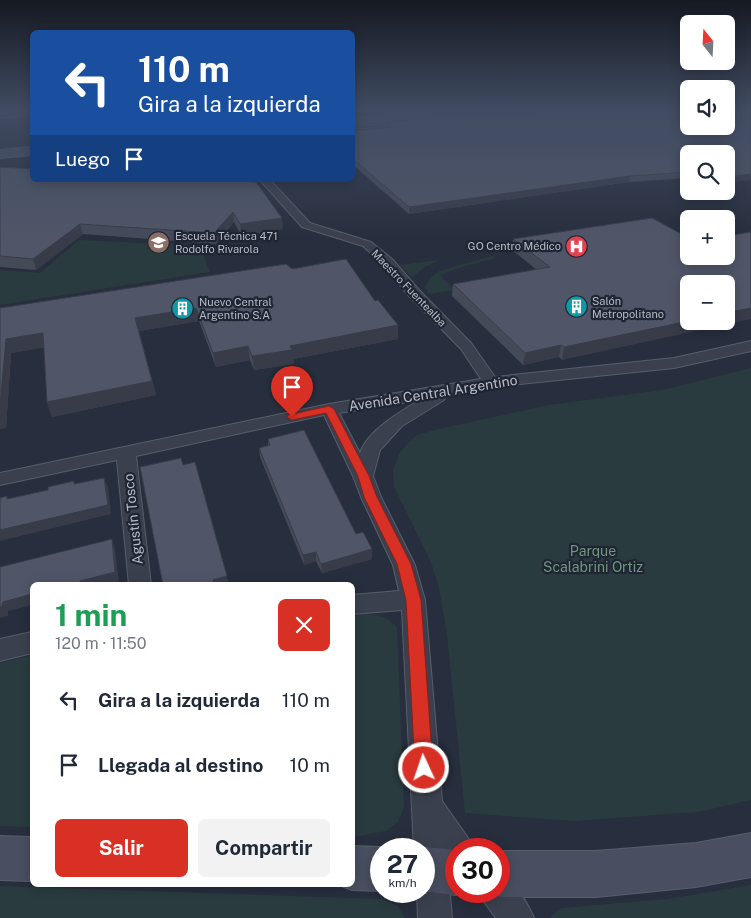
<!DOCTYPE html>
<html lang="es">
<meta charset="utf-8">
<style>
:root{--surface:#fff;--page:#f2f2f3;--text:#1f2937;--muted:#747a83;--accent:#d93025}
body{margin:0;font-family:"Public Sans",sans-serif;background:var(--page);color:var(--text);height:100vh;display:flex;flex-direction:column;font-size:19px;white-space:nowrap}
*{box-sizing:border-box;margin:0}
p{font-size:16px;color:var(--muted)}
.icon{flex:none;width:28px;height:28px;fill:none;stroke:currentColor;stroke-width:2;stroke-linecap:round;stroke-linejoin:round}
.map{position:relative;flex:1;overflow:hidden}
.details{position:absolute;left:30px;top:582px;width:325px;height:305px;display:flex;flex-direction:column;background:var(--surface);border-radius:8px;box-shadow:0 2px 12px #0003}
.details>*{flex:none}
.guide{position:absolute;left:30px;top:30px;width:325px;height:152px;border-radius:8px;box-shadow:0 2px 12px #0003;background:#1a4fa0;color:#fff;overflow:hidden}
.needle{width:32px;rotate:342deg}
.tools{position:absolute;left:680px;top:15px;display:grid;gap:10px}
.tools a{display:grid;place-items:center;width:55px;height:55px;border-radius:8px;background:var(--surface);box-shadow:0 2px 12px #0003;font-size:25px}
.speed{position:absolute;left:370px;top:838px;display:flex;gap:10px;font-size:25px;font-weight:700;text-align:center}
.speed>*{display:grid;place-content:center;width:65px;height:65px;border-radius:50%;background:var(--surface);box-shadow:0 2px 12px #0003;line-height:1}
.speed small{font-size:12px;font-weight:400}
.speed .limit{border:8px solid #d22;background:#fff;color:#111}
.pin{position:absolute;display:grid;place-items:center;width:42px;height:42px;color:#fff;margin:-51px -21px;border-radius:50% 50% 50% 0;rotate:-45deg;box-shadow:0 0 5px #0007}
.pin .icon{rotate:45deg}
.me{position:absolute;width:55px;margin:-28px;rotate:357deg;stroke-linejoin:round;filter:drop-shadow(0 0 4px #0008)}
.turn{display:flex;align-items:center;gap:18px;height:105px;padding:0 25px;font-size:22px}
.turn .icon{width:65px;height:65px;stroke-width:2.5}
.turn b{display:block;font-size:35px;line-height:42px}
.then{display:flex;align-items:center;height:48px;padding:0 25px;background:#0003;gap:10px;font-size:19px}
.round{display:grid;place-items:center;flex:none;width:52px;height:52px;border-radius:8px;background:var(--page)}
.head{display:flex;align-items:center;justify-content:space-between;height:85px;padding:0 25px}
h1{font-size:30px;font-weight:700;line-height:38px;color:#1e9e55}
.button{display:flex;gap:10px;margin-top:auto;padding:10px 25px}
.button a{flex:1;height:58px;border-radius:8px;background:var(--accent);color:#fff;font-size:20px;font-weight:700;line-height:58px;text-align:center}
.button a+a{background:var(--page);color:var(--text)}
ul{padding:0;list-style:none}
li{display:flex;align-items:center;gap:15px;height:65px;padding:0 25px}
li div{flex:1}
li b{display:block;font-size:19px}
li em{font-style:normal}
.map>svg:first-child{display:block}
</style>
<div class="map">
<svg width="751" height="918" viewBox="0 0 751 918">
<rect width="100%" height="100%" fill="#272e3d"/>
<path fill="#2a3b3f" d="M472,110H536L353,128L352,121Z
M79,240L210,246L204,257L210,272L0,305V270L40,273Z
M492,256L496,258L462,267L440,275L455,290L430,294L425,288L431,277L439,271Z
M440,260L425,267L412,277L399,265Z
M751,368V800L698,812L574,821L465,813L447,635L439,588L431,562L394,487L393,470L399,454L408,443L417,435L434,430L549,405L662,390Z
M365,614C378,615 388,616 397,628L404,807L398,822L386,831L353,837V616Z
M32,655V827L0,826V663Z
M751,885V918H549L561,908L667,899Z
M0,886L382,899L398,906L405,918H0Z"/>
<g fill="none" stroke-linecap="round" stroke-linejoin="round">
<defs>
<path id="lane" d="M525,110H538L479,117L477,116Z
M398,123L397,125L352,129V127Z"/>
<path id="street" d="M387,110H396L405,117L398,119Z
M32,111V115L0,118V114Z
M260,180H270L310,223L371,242L392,259L419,290L471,343L495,377L674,358L751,341V351L674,368L491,387L446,396L444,400L402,426L380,450L373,476L381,497L415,565L425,600L442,801L468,838L473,849H456V864L447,861L452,918H418L417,891H424V849H414L402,610L352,614V595L399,591L393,565L361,497L353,476L324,415L136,456L151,585H129L117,460L0,485V473L329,404L481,379L461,349L409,296L384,265L363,246L302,227ZM420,400C401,411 367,431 360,453L339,413Z
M32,632V653L0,661V639Z
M499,875C515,882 527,902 534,918H496L485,903L481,891H499Z"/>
<path id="secondary" d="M436,110H477L472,113L352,124V118Z
M32,147V155L0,158V150Z
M751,833V877L696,887L596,897H499L486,891H499V851H596L696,843Z
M0,836L32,837V881L0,880Z
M352,846L381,847L386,849H381L382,891L352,890L339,885H352Z
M424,847L456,850V891H464L456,895L421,891H424V849H421Z"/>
</defs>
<use href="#lane" stroke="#585e6b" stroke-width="2"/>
<use href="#street" stroke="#585e6b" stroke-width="2"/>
<use href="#secondary" stroke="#585e6b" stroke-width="2"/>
<use href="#lane" fill="#3a404d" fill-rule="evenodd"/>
<use href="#street" fill="#3a404d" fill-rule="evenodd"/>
<use href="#secondary" fill="#494f60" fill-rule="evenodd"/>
</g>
<path fill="#454a59" d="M363,110H387V113L369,114Z
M492,116L689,154V178L629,182L409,214L352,164V131L386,127V122Z
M0,167L228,180L283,229L241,235L234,222L216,244L83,234L36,270L0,267Z
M652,218L562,360L559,357L523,365L452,296L453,284L537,270L512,250L513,239Z
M292,269L398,339L293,359L294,364L254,370L250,360L216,367L199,321L139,331L156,395L52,417L47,402L44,347L11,353L6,428L0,429V308Z
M268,439L356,534L372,549V559L322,573L316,561L304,565L260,457L259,448L268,445Z"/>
<path fill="#383c49" d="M369,110H387V113L369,114Z
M401,110H415L401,111Z
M751,174V180L726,183V177Z
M630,176L629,182L409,214V207Z
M233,212L234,222L216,244L214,233Z
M282,218L283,229L241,235L240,224Z
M80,224L83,234L36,270L33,259Z
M196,308L199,321L138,331L135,318Z
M751,308V319L562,360L564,347L689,321H726V313Z
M398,325V339L293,359L294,364L254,370L252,356L290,346Z
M43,333L48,347L11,353L6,428L0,429V406L6,339Z
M561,345L559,357L523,365L525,353Z
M248,346L250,360L216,367L213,353Z
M152,381L156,395L52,417L47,402Z
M104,478L108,487L111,514L0,541V530Z
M112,539L115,549L119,582L106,585H81L80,581Z
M372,549V559L322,573L321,564Z
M316,552V561L304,565L303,555Z
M227,576L229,585H215L213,580Z
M32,594V605L8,611V616L0,618V607L3,602Z"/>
<path fill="#505668" stroke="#383c49" d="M547,110H689V126H726V110H751V174L726,177V154H689V172L630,176L409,207L352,158V131L393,127L386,122L484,112L492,116Z
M0,167L32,169V180H228L256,182L282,218L240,224L233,212L214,233L80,224L33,259L0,256Z
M652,218L689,238V256H726V236L751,232V308L726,313V284H689V321L564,347L561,345L525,353L453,284L550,267L513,239Z
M346,259L375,301L378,300L398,325L290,346L292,350L252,356L248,346L213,353L196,308L135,318L152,381L47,402L43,333L6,339L0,406V308L286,264L292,269Z
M304,430L356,534L363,532L372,549L321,564L316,552L303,555L259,448L270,445L268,439Z
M181,458L183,465L195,462L227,576L213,580L215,585H163L140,467Z
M104,478L108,505L0,530V498L7,496V499L48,490V487L74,481V484Z
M112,539L115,572L80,581L81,585H32V594L3,602L2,606L0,607V567Z"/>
<linearGradient id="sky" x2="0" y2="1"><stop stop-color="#151922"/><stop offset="0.46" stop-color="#414c62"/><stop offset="1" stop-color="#414c62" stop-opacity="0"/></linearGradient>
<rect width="751" height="239" fill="url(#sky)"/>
<path fill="#d93025" stroke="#8d1f18" d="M329,406L334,409L369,476L377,497L411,564L421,600L433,768L430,774L424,777L418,774L415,768L406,600L397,564L364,497L358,476L326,413L292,420L287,417L288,415Z"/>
<defs>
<symbol id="school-disc" viewBox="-11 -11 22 22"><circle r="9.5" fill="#8d6e63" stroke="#1f2532"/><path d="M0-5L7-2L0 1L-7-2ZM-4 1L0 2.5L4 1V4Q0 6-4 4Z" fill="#fff"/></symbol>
<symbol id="hospital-disc" viewBox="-11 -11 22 22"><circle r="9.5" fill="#e0444e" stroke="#1f2532"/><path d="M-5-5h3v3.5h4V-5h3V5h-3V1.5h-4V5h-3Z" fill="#fff"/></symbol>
<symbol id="building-disc" viewBox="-11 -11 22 22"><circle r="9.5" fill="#0f9aa8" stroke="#1f2532"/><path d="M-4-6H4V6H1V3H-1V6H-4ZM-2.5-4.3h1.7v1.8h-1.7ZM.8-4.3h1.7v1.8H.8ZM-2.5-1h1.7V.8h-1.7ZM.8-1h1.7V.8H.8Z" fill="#fff"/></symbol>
</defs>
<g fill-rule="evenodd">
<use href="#school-disc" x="146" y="230" width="25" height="25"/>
<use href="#hospital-disc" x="564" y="234" width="25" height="25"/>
<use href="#building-disc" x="564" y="294" width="25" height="25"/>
<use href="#building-disc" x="170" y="296" width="25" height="25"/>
</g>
<g text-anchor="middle" stroke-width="4.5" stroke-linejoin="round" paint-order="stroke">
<g font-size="11" fill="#b7bbc8" stroke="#1f2532" text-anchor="start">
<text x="175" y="240">Escuela Técnica 471<tspan x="175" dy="13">Rodolfo Rivarola</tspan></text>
<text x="561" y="250" text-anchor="end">GO Centro Médico</text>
<text x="592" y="305">Salón<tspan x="592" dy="13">Metropolitano</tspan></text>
<text x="199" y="306">Nuevo Central<tspan x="199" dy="13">Argentino S.A</tspan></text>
</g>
<g font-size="11" fill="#b7bbc8" stroke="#1f2532">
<text transform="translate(409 288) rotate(46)" y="4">Maestro Fuentealba</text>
</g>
<g font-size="14" fill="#b7bbc8" stroke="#1f2532">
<text transform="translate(433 393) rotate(-9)" y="5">Avenida Central Argentino</text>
<text transform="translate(133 519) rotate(-96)" y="5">Agustín Tosco</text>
</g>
<g font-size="14" fill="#70977d" stroke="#1f2532">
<text x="593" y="556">Parque<tspan x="593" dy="16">Scalabrini Ortiz</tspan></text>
</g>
</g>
</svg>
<div class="tools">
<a><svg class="needle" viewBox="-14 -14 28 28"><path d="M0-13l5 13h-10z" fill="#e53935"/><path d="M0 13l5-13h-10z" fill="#747a83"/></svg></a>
<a><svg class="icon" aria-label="sound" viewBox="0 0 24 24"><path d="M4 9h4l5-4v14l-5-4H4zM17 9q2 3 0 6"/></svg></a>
<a><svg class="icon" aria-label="search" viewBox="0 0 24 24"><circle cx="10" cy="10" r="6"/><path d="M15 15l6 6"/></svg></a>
<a>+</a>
<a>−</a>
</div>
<div class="speed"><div>27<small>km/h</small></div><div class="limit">30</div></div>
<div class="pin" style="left:292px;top:417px;background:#d93025"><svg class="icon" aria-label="arrive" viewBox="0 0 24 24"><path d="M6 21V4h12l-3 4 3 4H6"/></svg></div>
<svg class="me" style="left:424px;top:768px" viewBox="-20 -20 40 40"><circle r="17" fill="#d93025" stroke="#fff" stroke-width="3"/><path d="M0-11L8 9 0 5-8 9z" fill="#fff"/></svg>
<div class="guide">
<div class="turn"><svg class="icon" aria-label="left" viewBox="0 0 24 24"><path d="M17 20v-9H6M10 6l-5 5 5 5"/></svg><div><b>110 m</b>Gira a la izquierda</div></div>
<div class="then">Luego<svg class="icon" aria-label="arrive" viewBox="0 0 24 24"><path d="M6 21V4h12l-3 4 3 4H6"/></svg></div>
</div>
<section class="details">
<div class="head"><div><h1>1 min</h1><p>120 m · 11:50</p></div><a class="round" style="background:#d93025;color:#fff"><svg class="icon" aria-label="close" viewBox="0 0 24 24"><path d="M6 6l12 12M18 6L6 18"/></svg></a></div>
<ul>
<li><svg class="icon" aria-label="left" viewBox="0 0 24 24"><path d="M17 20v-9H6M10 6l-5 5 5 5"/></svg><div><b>Gira a la izquierda</b></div><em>110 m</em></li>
<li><svg class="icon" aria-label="arrive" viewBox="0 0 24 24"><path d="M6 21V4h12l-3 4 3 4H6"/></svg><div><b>Llegada al destino</b></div><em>10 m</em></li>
</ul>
<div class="button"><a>Salir</a><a>Compartir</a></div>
</section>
</div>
